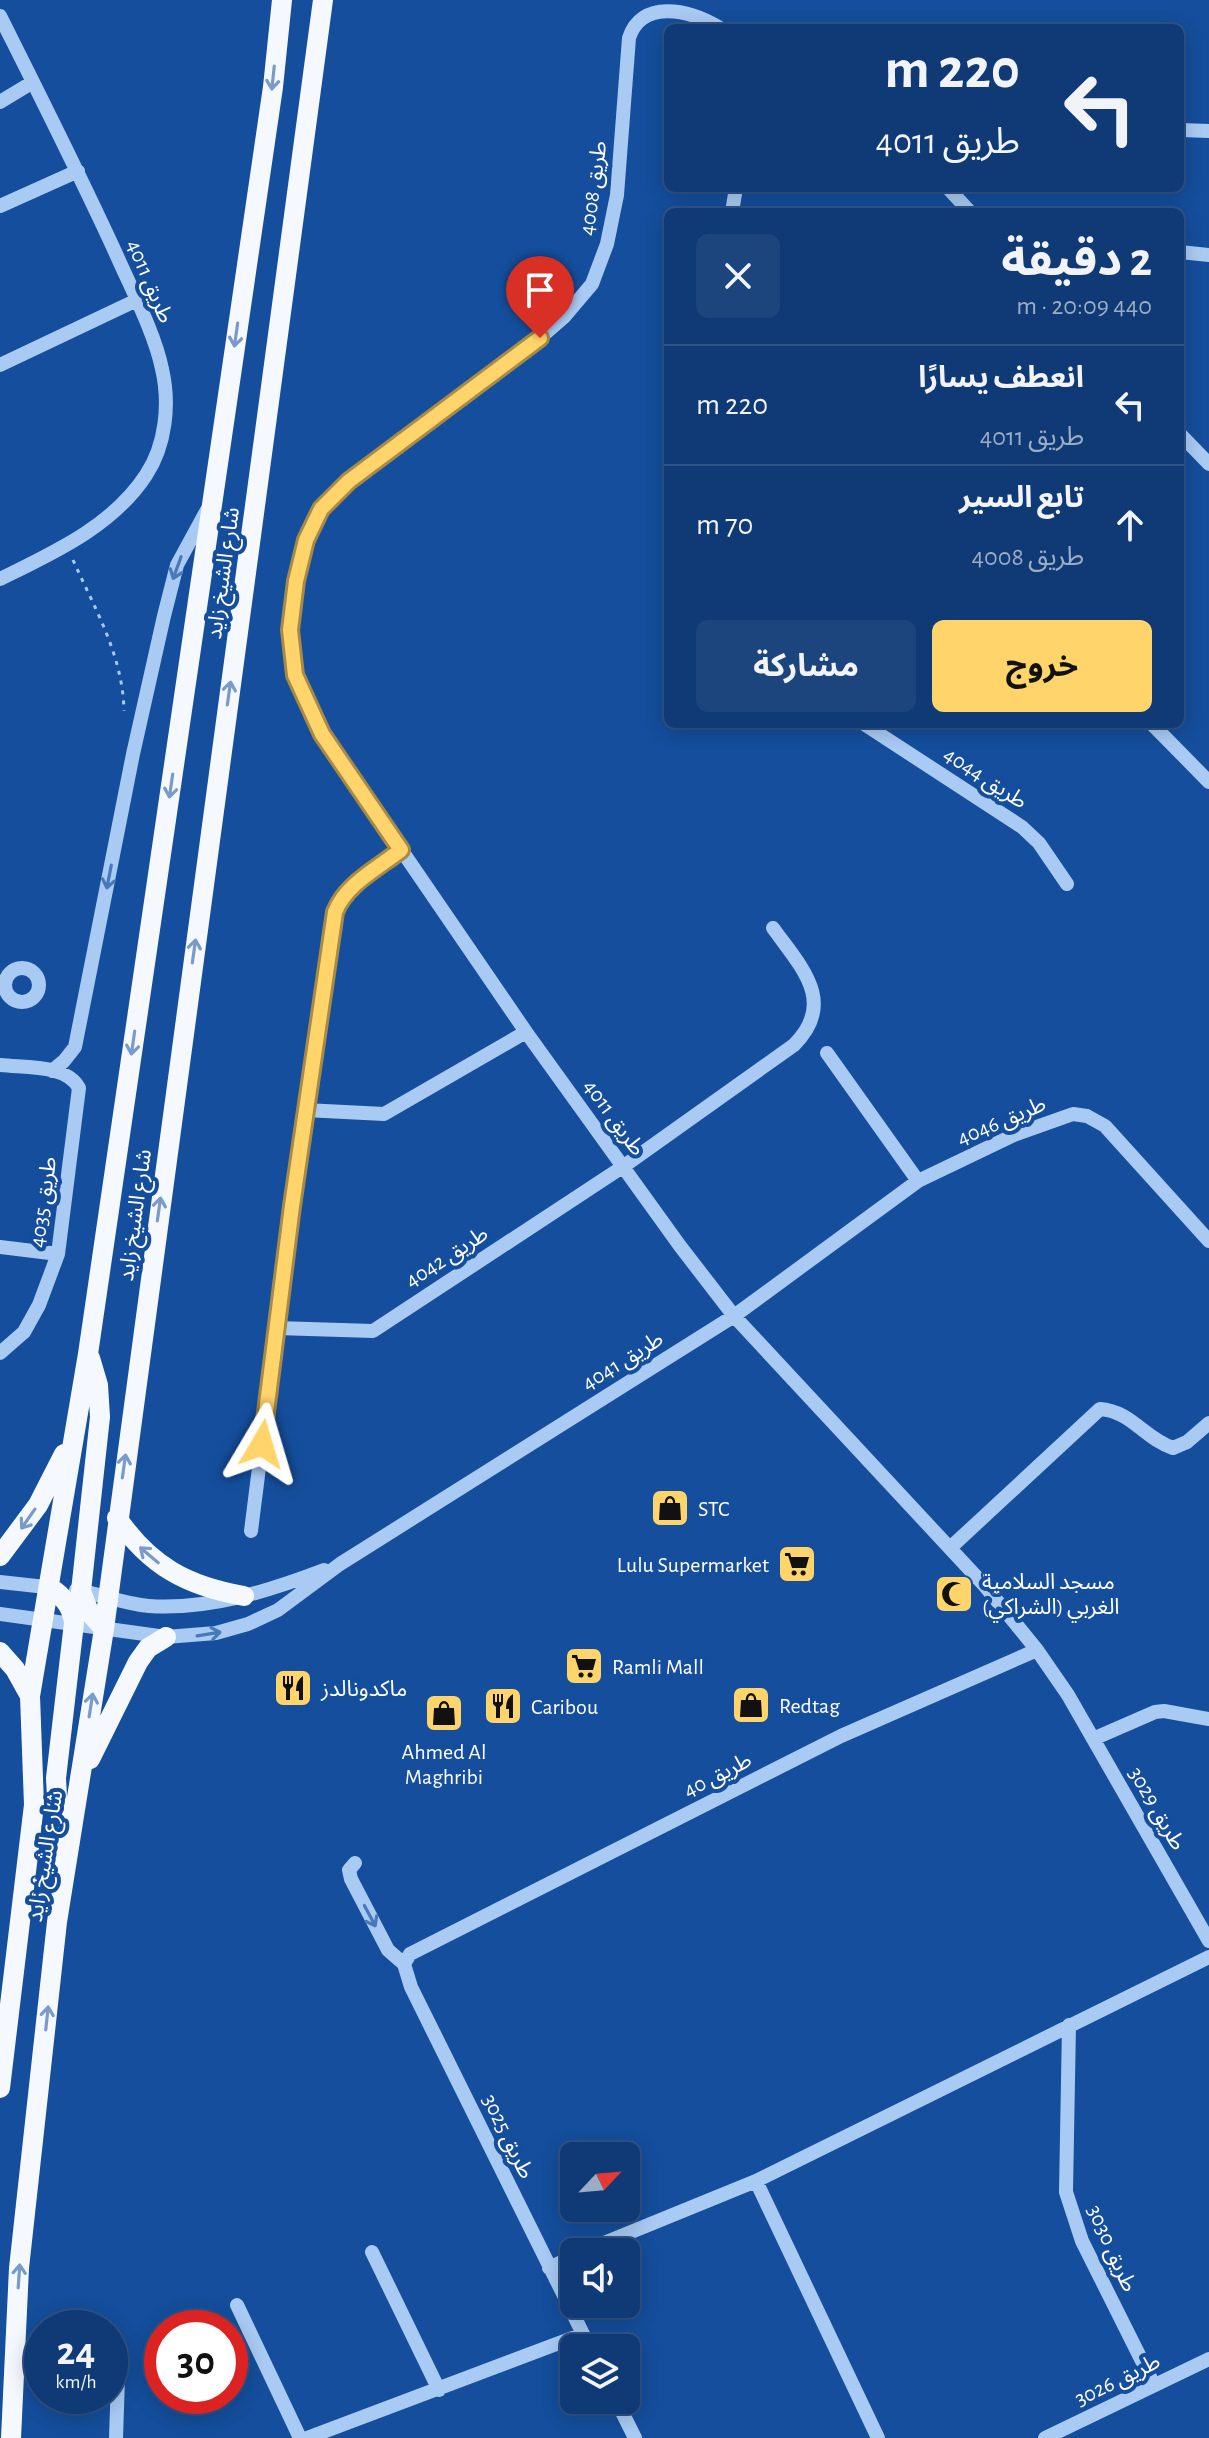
<!DOCTYPE html>
<html lang="ar">
<meta charset="utf-8">
<style>
:root{--surface:#0f3a75;--page:#1d457d;--text:#f1f3f6;--muted:#9badc5;--line:#2f5487;--accent:#ffd56b}
body{margin:0;font-family:"Alegreya Sans","Noto Sans Arabic",sans-serif;background:var(--page);color:var(--text);direction:rtl;height:100vh;display:flex;flex-direction:column;font-size:30px;white-space:nowrap}
*{box-sizing:border-box;margin:0}
p{font-size:26px;color:var(--muted)}
.icon{flex:none;width:44px;height:44px;fill:none;stroke:currentColor;stroke-width:2;stroke-linecap:round;stroke-linejoin:round}
.map{position:relative;flex:1;overflow:hidden;direction:ltr}
.sheet{position:absolute;left:664px;top:208px;width:520px;height:520px;display:flex;flex-direction:column;background:var(--surface);border-radius:12px;box-shadow:0 4px 20px #0003,0 0 0 2px var(--line);direction:rtl}
.sheet>*{flex:none}
.banner{position:absolute;left:664px;top:24px;width:520px;height:168px;border-radius:12px;box-shadow:0 4px 20px #0003,0 0 0 2px var(--line);direction:rtl;background:#0f3a75;color:var(--text);overflow:hidden}
.needle{width:52px;rotate:64deg}
.fabs{position:absolute;left:560px;top:2142px;display:grid;gap:16px}
.fabs a{display:grid;place-items:center;width:80px;height:80px;border-radius:12px;background:var(--surface);box-shadow:0 4px 20px #0003,0 0 0 2px var(--line);font-size:40px}
.speed{position:absolute;left:24px;top:2310px;display:flex;gap:16px;font-size:40px;font-weight:700;text-align:center}
.speed>*{display:grid;place-content:center;width:104px;height:104px;border-radius:50%;background:var(--surface);box-shadow:0 4px 20px #0003,0 0 0 2px var(--line);line-height:1}
.speed small{font-size:20px;font-weight:400}
.speed .limit{border:12px solid #d22;background:#fff;color:#111}
.pin{position:absolute;display:grid;place-items:center;width:68px;height:68px;color:#fff;margin:-82px -34px;border-radius:50% 50% 50% 0;rotate:-45deg;box-shadow:0 0 8px #0007}
.pin .icon{rotate:45deg}
.me{position:absolute;width:88px;margin:-44px;rotate:7deg;stroke-linejoin:round;filter:drop-shadow(0 0 6px #0008)}
.turn{display:flex;align-items:center;gap:28px;height:168px;padding:0 32px;font-size:36px}
.turn .icon{width:104px;height:104px;stroke-width:2.5}
.turn b{display:block;font-size:56px;line-height:68px}
.round{display:grid;place-items:center;flex:none;width:84px;height:84px;border-radius:12px;background:var(--page)}
.headline{display:flex;align-items:center;justify-content:space-between;height:136px;padding:0 32px}
h1{font-size:48px;font-weight:700;line-height:60px}
.action{display:flex;gap:16px;margin-top:auto;padding:16px 32px}
.action a{flex:1;height:92px;border-radius:12px;background:var(--accent);color:#111;font-size:32px;font-weight:700;line-height:92px;text-align:center}
.action a+a{background:var(--page);color:var(--text)}
ul{padding:0;list-style:none}
li{display:flex;align-items:center;gap:24px;height:120px;padding:0 32px;border-top:2px solid var(--line)}
li div{flex:1}
li b{display:block;font-size:30px}
li em{font-style:normal}
.map>svg:first-child{display:block}
</style>
<div class="map">
<svg width="1209" height="2438" viewBox="0 0 1209 2438">
<rect width="100%" height="100%" fill="#144e9c"/>
<g fill="none" stroke-linecap="round" stroke-linejoin="round">
<path stroke="#a9caf3" stroke-width="3" stroke-dasharray="4 6" stroke-linecap="butt" d="M73,560C95,609 123,656 124,711"/>
<path stroke="#a9caf3" stroke-width="14" d="M0,16C40,96 80,175 117,256C132,290 155,334 162,369C170,403 166,445 146,475C113,526 53,553 0,579
M720,28C687,8 641,0 629,38L617,195L607,244L592,284L564,317L526,350L349,481L321,509L306,540L296,581L290,630L295,675L322,734L526,1032L680,1246L734,1316L985,1586L1037,1650L1068,1695L1209,1941
M0,102L33,82
M1180,130L1209,131
M948,188L970,212
M0,206L78,171
M732,212L736,188
M1180,252L1209,255
M0,365L137,300
M1180,434L1209,464
M864,724L1022,827L1039,843L1067,884
M1152,724L1209,782
M5 985a17 17 0 1 1 34 0a17 17 0 1 1-34 0Z
M827,1053L918,1181
M0,1065C25,1068 66,1064 79,1088L58,1254L39,1305L24,1332L0,1353
M52,1071L64,1061L75,1047L133,754L164,616L177,565L207,510
M305,1110L384,1114L526,1032
M0,1247L58,1254
M277,1328L373,1331L624,1166L794,1045C837,1002 801,967 773,928
M251,1531L292,1206L335,912C346,884 378,868 401,850
M950,1548L1100,1409C1131,1411 1145,1439 1173,1448L1187,1442L1209,1423
M0,1582L55,1588
M76,1590C101,1594 123,1604 149,1606C209,1610 269,1591 324,1570
M0,1614L166,1637L216,1633L248,1624L278,1610L340,1564L734,1316L918,1181L1014,1135L1073,1114L1087,1116L1105,1126L1209,1241
M1093,1739L1155,1712L1164,1711L1209,1719
M355,1863L349,1870L351,1879L388,1950L404,1964
M1069,2025L1066,2192L1082,2241L1154,2385
M756,2181L878,2438
M372,2252L439,2390
M582,2252L756,2181L1209,1957
M549,2268L574,2256
M237,2305L300,2438
M590,2348L411,1987L404,1964L410,1954L841,1736L1037,1650
M616,2400L635,2438
M116,2438L119,2348
M307,2438L583,2334
M1045,2438L1209,2359"/>
<path stroke="#f5f9ff" stroke-width="20" d="M90,1358L98,1385L100,1417L81,1591L89,1612L104,1629
M117,1518C150,1566 187,1586 244,1596
M0,1556L38,1505L64,1454
M49,1587C63,1596 72,1606 74,1623L56,1778L60,1856
M0,1652L15,1669L30,1696
M90,1759L138,1662L148,1648L166,1637
M0,2088L34,1805L30,1696L88,1354L273,87L282,0
M11,2438L19,2268L57,1922L104,1629L323,0"/>
</g>
<defs><path id="oneway-shaft" d="M-6 0H5M1.5-3L5.5 0L1.5 3" fill="none" stroke-width="1.6" stroke-linecap="round" stroke-linejoin="round" transform="scale(2)"/></defs>
<g stroke="#799bc9">
<use href="#oneway-shaft" transform="translate(273 78) rotate(96)"/>
<use href="#oneway-shaft" transform="translate(236 335) rotate(98)"/>
<use href="#oneway-shaft" transform="translate(229 693) rotate(-82)"/>
<use href="#oneway-shaft" transform="translate(171 786) rotate(98)"/>
<use href="#oneway-shaft" transform="translate(194 951) rotate(-82)"/>
<use href="#oneway-shaft" transform="translate(133 1043) rotate(98)"/>
<use href="#oneway-shaft" transform="translate(159 1209) rotate(-82)"/>
<use href="#oneway-shaft" transform="translate(124 1466) rotate(-82)"/>
<use href="#oneway-shaft" transform="translate(28 1519) rotate(125)"/>
<use href="#oneway-shaft" transform="translate(149 1555) rotate(-140)"/>
<use href="#oneway-shaft" transform="translate(91 1705) rotate(-81)"/>
<use href="#oneway-shaft" transform="translate(47 2018) rotate(-84)"/>
<use href="#oneway-shaft" transform="translate(19 2276) rotate(-86)"/>
</g>
<g stroke="#4879ba">
<use href="#oneway-shaft" transform="translate(177 568) rotate(110)"/>
<use href="#oneway-shaft" transform="translate(109 877) rotate(101)"/>
<use href="#oneway-shaft" transform="translate(209 1634) rotate(-9)"/>
<use href="#oneway-shaft" transform="translate(370 1916) rotate(62)"/>
</g>
<g fill="none" stroke-linecap="round" stroke-linejoin="round">
<defs>
<path id="route" d="M262,1444L292,1206L335,912C346,884 378,868 401,850L322,734L295,675L290,630L296,581L306,540L321,509L349,481L540,338"/>
</defs>
<use href="#route" stroke="#a68a46" stroke-width="20"/>
<use href="#route" stroke="#ffd56b" stroke-width="14"/>
</g>
<defs>
<symbol id="shop-square" viewBox="-11 -11 22 22"><rect x="-9" y="-9" width="18" height="18" rx="4" fill="#ffd56b" stroke="#144e9c"/><path d="M-5-2.5h2.3a2.7 3.5 0 0 1 5.4 0H5L5.5 6h-11ZM-1.5-2.5h3a1.5 2.3 0 0 0-3 0Z" fill="#111"/></symbol>
<symbol id="supermarket-square" viewBox="-11 -11 22 22"><rect x="-9" y="-9" width="18" height="18" rx="4" fill="#ffd56b" stroke="#144e9c"/><path d="M-6-5.5h2.5l.6 2H6L4.5 2H-2.5L-4.4-4H-6ZM-1.5 3.2a1.3 1.3 0 1 0 .1 0ZM3 3.2a1.3 1.3 0 1 0 .1 0Z" fill="#111"/></symbol>
<symbol id="mosque-square" viewBox="-11 -11 22 22"><rect x="-9" y="-9" width="18" height="18" rx="4" fill="#ffd56b" stroke="#144e9c"/><path d="M3.5-4.9A6 6 0 1 0 3.5 4.9A5 5 0 1 1 3.5-4.9Z" fill="#111"/></symbol>
<symbol id="restaurant-square" viewBox="-11 -11 22 22"><rect x="-9" y="-9" width="18" height="18" rx="4" fill="#ffd56b" stroke="#144e9c"/><path d="M-5-6h1v4h1v-4h1v4h1v-4h1v5L-1.5 .5V6h-2V.5L-5-1ZM5-6V6H3V1.5H1.5Q1.5-4 5-6Z" fill="#111"/></symbol>
</defs>
<g fill-rule="evenodd">
<use href="#shop-square" x="648" y="1486" width="44" height="44"/>
<use href="#supermarket-square" x="775" y="1542" width="44" height="44"/>
<use href="#mosque-square" x="932" y="1572" width="44" height="44"/>
<use href="#supermarket-square" x="562" y="1644" width="44" height="44"/>
<use href="#restaurant-square" x="271" y="1666" width="44" height="44"/>
<use href="#shop-square" x="729" y="1683" width="44" height="44"/>
<use href="#restaurant-square" x="481" y="1684" width="44" height="44"/>
<use href="#shop-square" x="422" y="1691" width="44" height="44"/>
</g>
<g text-anchor="middle" stroke-width="8" stroke-linejoin="round" paint-order="stroke">
<g font-size="22" fill="#fff" stroke="#144e9c">
<text transform="translate(592 188) rotate(-82)" y="8">طريق 4008</text>
<text transform="translate(151 281) rotate(67)" y="8">طريق 4011</text>
<text transform="translate(222 573) rotate(-82)" y="8">شارع الشيخ زايد</text>
<text transform="translate(986 777) rotate(33)" y="8">طريق 4044</text>
<text transform="translate(615 1117) rotate(54)" y="8">طريق 4011</text>
<text transform="translate(1001 1120) rotate(-23)" y="8">طريق 4046</text>
<text transform="translate(42 1202) rotate(-82)" y="8">طريق 4035</text>
<text transform="translate(134 1215) rotate(-82)" y="8">شارع الشيخ زايد</text>
<text transform="translate(446 1256) rotate(-33)" y="8">طريق 4042</text>
<text transform="translate(622 1360) rotate(-32)" y="8">طريق 4041</text>
<text transform="translate(717 1774) rotate(-27)" y="8">طريق 40</text>
<text transform="translate(1158 1808) rotate(60)" y="8">طريق 3029</text>
<text transform="translate(44 1856) rotate(-81)" y="8">شارع الشيخ زايد</text>
<text transform="translate(509 2136) rotate(64)" y="8">طريق 3025</text>
<text transform="translate(1113 2248) rotate(66)" y="8">طريق 3030</text>
<text transform="translate(1117 2379) rotate(-26)" y="8">طريق 3026</text>
</g>
<g font-size="22" fill="#fff" stroke="#144e9c" text-anchor="start">
<text x="698" y="1516">STC</text>
<text x="769" y="1572" text-anchor="end">Lulu Supermarket</text>
<text x="982" y="1589">مسجد السلامية<tspan x="982" dy="25">الغربي (الشراكي)</tspan></text>
<text x="612" y="1674">Ramli Mall</text>
<text x="321" y="1696">ماكدونالدز</text>
<text x="779" y="1713">Redtag</text>
<text x="531" y="1714">Caribou</text>
<text x="444" y="1759" text-anchor="middle">Ahmed Al<tspan x="444" dy="25">Maghribi</tspan></text>
</g>
</g>
</svg>
<div class="fabs">
<a><svg class="needle" viewBox="-14 -14 28 28"><path d="M0-13l5 13h-10z" fill="#e53935"/><path d="M0 13l5-13h-10z" fill="#9badc5"/></svg></a>
<a><svg class="icon" aria-label="sound" viewBox="0 0 24 24"><path d="M4 9h4l5-4v14l-5-4H4zM17 9q2 3 0 6"/></svg></a>
<a><svg class="icon" aria-label="layers" viewBox="0 0 24 24"><path d="M12 4l9 5-9 5-9-5zM3 14l9 5 9-5"/></svg></a>
</div>
<div class="speed"><div>24<small>km/h</small></div><div class="limit">30</div></div>
<div class="pin" style="left:540px;top:338px;background:#d93025"><svg class="icon" aria-label="arrive" viewBox="0 0 24 24"><path d="M6 21V4h12l-3 4 3 4H6"/></svg></div>
<svg class="me" style="left:262px;top:1444px" viewBox="-20 -20 40 40"><path d="M0-17L14 15 0 8-14 15z" fill="#ffd56b" stroke="#fff" stroke-width="4"/></svg>
<div class="banner">
<div class="turn"><svg class="icon" aria-label="left" viewBox="0 0 24 24"><path d="M17 20v-9H6M10 6l-5 5 5 5"/></svg><div><b>220 m</b>طريق 4011</div></div>
</div>
<section class="sheet">
<div class="headline"><div><h1>2 دقيقة</h1><p>440 m · 20:09</p></div><a class="round"><svg class="icon" aria-label="close" viewBox="0 0 24 24"><path d="M6 6l12 12M18 6L6 18"/></svg></a></div>
<ul>
<li><svg class="icon" aria-label="left" viewBox="0 0 24 24"><path d="M17 20v-9H6M10 6l-5 5 5 5"/></svg><div><b>انعطف يسارًا</b><p>طريق 4011</p></div><em>220 m</em></li>
<li><svg class="icon" aria-label="ahead" viewBox="0 0 24 24"><path d="M12 20V5M6 11l6-6 6 6"/></svg><div><b>تابع السير</b><p>طريق 4008</p></div><em>70 m</em></li>
</ul>
<div class="action"><a>خروج</a><a>مشاركة</a></div>
</section>
</div>
